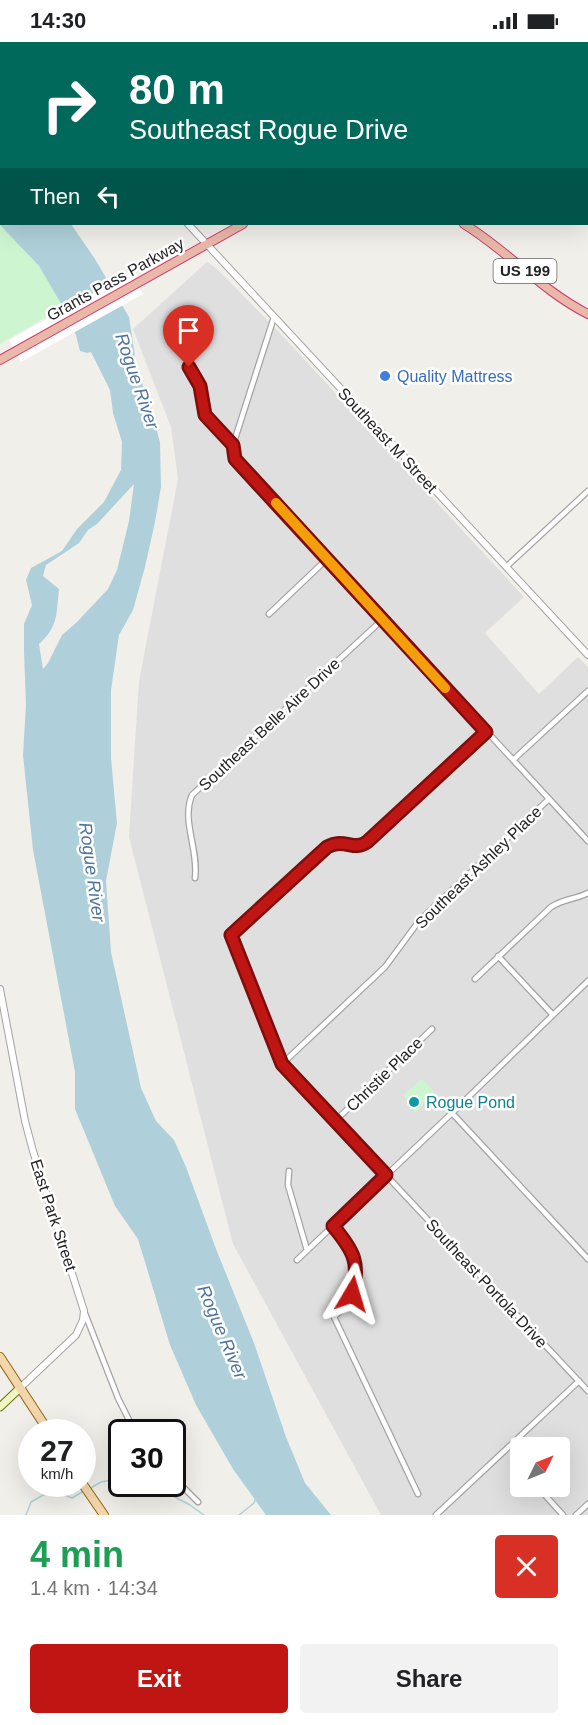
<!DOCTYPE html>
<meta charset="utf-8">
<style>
:root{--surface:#fff;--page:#f2f2f2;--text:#202124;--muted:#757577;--accent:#c01613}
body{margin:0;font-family:Helvetica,sans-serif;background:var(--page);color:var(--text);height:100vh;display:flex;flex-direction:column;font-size:22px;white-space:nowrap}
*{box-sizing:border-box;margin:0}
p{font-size:20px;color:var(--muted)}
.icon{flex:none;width:33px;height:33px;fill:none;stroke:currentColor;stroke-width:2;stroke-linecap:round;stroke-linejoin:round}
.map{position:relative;height:1473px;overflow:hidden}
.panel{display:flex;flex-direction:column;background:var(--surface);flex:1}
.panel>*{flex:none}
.top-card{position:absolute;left:0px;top:0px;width:588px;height:183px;box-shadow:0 6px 24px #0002;background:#00695c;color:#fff;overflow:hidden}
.needle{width:39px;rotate:47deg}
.tools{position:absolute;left:510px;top:1395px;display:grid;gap:12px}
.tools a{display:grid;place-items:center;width:60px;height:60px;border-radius:6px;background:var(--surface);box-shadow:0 6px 24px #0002;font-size:30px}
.speed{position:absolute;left:18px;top:1377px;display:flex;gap:12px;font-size:30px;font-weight:700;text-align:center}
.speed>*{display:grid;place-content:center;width:78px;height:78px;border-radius:50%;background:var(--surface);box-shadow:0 6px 24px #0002;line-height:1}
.speed small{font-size:15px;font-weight:400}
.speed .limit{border:3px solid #111;border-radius:9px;background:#fff;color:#111}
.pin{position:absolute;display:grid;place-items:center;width:51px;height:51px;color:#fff;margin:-62px -26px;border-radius:50% 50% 50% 0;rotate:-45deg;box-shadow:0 0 6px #0007}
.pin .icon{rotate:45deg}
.me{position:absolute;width:66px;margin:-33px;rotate:7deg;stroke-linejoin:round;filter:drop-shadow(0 0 4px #0008)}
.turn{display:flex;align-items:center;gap:21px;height:126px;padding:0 30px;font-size:27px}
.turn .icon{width:78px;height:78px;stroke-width:2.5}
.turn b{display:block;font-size:42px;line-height:51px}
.then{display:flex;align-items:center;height:57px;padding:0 30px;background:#0003;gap:12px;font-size:22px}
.round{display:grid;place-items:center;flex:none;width:63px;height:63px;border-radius:6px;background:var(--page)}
.summary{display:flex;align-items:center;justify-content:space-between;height:102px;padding:0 30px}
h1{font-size:36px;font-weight:700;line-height:45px;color:#1e9e55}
.button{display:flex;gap:12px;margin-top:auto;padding:12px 30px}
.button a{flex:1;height:69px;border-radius:6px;background:var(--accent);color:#fff;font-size:24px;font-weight:700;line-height:69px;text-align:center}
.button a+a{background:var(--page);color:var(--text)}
.status{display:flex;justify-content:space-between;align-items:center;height:42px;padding:0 30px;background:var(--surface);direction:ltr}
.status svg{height:16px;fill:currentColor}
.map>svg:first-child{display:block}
</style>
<div class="status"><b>14:30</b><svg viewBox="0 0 49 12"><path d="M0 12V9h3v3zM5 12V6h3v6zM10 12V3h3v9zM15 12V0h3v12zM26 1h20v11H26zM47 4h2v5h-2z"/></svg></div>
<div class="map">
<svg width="588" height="1473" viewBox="0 0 588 1473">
<rect width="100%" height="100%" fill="#f1efea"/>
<path fill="#e0dfdf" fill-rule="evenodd" d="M207,220L216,226L279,290L524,555L485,591L539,652L578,615L588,625V1473H381L233,1202L129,795L139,639L178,437L171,385L133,287ZM520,1406H560V1444H520Z"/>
<path fill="#ccf5d0" d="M0,183L39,224L63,265L0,302Z
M422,1037L434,1050L415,1071L403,1053Z"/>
<path fill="#afd0da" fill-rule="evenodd" d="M0,70L2,74V182H71L95,217L129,275L137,328L151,365L160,401L161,445L155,480L145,525L133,568L119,593L111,648V716L117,781L106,839L111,910L141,1046L156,1079L174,1098L186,1125L216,1207L254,1301L286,1395L305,1441L331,1473H266L233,1427L196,1363L170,1303L138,1197L115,1164L75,1067V1030L33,808L23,713L26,663L24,610V582L32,563L26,538L31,526L62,509L77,487L104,460L121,428L122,400L113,371L110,348L91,310L87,311L80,309L76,293L63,265L39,224L0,183ZM134,442L129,479L117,528L108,547L77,580L62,593L48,621L43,627L39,602C59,584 56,572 59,547L43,534L46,523L79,501L88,488L97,482Z"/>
<path fill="#fff" d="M131,230L143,252L21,320L9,298Z"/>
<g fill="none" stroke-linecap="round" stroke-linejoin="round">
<path stroke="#afd0da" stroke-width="1.5" d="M65,2L66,0
M433,2L435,0
M0,42L2,41
M150,1442L190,1463L204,1473
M89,1447L101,1440L122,1436
M26,1473L31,1460L52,1448L72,1456L84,1449
M239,1473L254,1461L255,1458"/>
<defs>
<path id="minor" d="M414,2L416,0
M274,275L233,403L235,417L588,799
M189,325L200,344L205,373L233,403
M506,525L588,449
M269,572L327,517
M486,690L367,800C353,811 345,795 327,805L231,893L282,1022L588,1349
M513,718L588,649
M195,836C199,808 181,779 192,753L382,578
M498,914L553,973
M475,937L551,865C565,856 574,858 588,851
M282,1022L385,925L419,879L549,757
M452,1071L588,1217
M336,1078L432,987
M289,1129L288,1143L307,1208
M333,1184C339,1191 346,1198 351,1207C364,1230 352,1259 334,1275L418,1452
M297,1218L452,1071L588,939
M84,1269L118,1356L135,1390
M172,1434L198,1460
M543,1451L563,1473
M436,1473L579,1339
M576,1473L588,1462"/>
<path id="tertiary" d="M48,0L49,2
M545,0H546
M188,182L588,613
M0,947L25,1079L33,1109L84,1269L83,1278L76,1293L20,1346"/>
<path id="secondary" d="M0,1365L20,1346"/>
<path id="primary" d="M0,1315L49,1390
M82,1441L104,1473"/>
<path id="trunk" d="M464,182C508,209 542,249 588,272
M0,318L243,182"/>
</defs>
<use href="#minor" stroke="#a3a3a3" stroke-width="7"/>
<use href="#tertiary" stroke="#a3a3a3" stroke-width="8"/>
<use href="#secondary" stroke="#667210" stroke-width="9"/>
<use href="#primary" stroke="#91670f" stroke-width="10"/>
<use href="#trunk" stroke="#cc3a6a" stroke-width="10"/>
<use href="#minor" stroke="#fff" stroke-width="4.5"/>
<use href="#tertiary" stroke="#fff" stroke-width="6"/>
<use href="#secondary" stroke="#f1f5c4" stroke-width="7"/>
<use href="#primary" stroke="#f4d6ac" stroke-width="8"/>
<use href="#trunk" stroke="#eab8a9" stroke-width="8"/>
</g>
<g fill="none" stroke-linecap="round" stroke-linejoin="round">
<defs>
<path id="route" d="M189,325L200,344L205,373L233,403L235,417L486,690L367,800C353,810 345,795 327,805L231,893L282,1022L386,1133L333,1184C353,1208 361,1221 352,1252"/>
</defs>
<use href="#route" stroke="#7d0e0c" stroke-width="15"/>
<use href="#route" stroke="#c01613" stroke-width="10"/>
<path stroke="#f59e0b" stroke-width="10" d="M276,461L445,646"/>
</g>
<circle fill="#3f7fe0" stroke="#fff" stroke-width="2" cx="385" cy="334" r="6"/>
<circle fill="#0f9aa8" stroke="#fff" stroke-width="2" cx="414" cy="1060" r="6"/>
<g text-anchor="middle" stroke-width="5" stroke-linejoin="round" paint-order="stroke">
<rect fill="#fff" stroke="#646464" stroke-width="1.5" x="493.5" y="217" width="63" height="24" rx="4.5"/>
<g font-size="15" font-weight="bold" fill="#222">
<text x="525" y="234">US 199</text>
</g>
<g font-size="16" fill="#222" stroke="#fff">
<text transform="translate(115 237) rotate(-29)" y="6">Grants Pass Parkway</text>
<text transform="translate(388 398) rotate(47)" y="6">Southeast M Street</text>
<text transform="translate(269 682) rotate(-43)" y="6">Southeast Belle Aire Drive</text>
<text transform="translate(478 825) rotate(-44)" y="6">Southeast Ashley Place</text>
<text transform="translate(384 1032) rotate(-44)" y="6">Christie Place</text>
<text transform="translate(54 1173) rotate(72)" y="6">East Park Street</text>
<text transform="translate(487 1241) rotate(47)" y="6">Southeast Portola Drive</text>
</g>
<g font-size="16" fill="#366cbe" stroke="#fff" text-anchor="start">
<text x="397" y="340">Quality Mattress</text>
</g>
<g font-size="16" fill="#0d838f" stroke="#fff" text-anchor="start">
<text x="426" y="1066">Rogue Pond</text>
</g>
<g font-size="18" font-style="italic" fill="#4f749b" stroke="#fff">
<text transform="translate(137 339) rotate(71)" y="6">Rogue River</text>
<text transform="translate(92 830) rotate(82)" y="6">Rogue River</text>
<text transform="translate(222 1290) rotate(67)" y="6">Rogue River</text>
</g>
</g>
</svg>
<div class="tools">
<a><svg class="needle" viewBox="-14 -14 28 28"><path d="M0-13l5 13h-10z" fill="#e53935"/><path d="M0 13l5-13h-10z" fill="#757577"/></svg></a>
</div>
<div class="speed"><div>27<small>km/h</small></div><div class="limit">30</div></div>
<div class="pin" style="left:189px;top:325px;background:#d93025"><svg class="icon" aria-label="arrive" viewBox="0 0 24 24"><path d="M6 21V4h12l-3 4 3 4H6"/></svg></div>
<svg class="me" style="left:352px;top:1252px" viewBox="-20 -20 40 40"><path d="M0-17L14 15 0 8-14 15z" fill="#c01613" stroke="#fff" stroke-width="4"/></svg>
<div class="top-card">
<div class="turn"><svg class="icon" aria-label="right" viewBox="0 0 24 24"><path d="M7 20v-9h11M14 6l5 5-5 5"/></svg><div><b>80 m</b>Southeast Rogue Drive</div></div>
<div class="then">Then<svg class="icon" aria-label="left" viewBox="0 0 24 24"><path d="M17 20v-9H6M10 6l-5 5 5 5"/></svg></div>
</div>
</div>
<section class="panel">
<div class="summary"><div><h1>4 min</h1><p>1.4 km · 14:34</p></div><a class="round" style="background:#d93025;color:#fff"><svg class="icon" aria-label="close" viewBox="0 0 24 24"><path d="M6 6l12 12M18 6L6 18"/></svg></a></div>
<div class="button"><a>Exit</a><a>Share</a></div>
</section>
